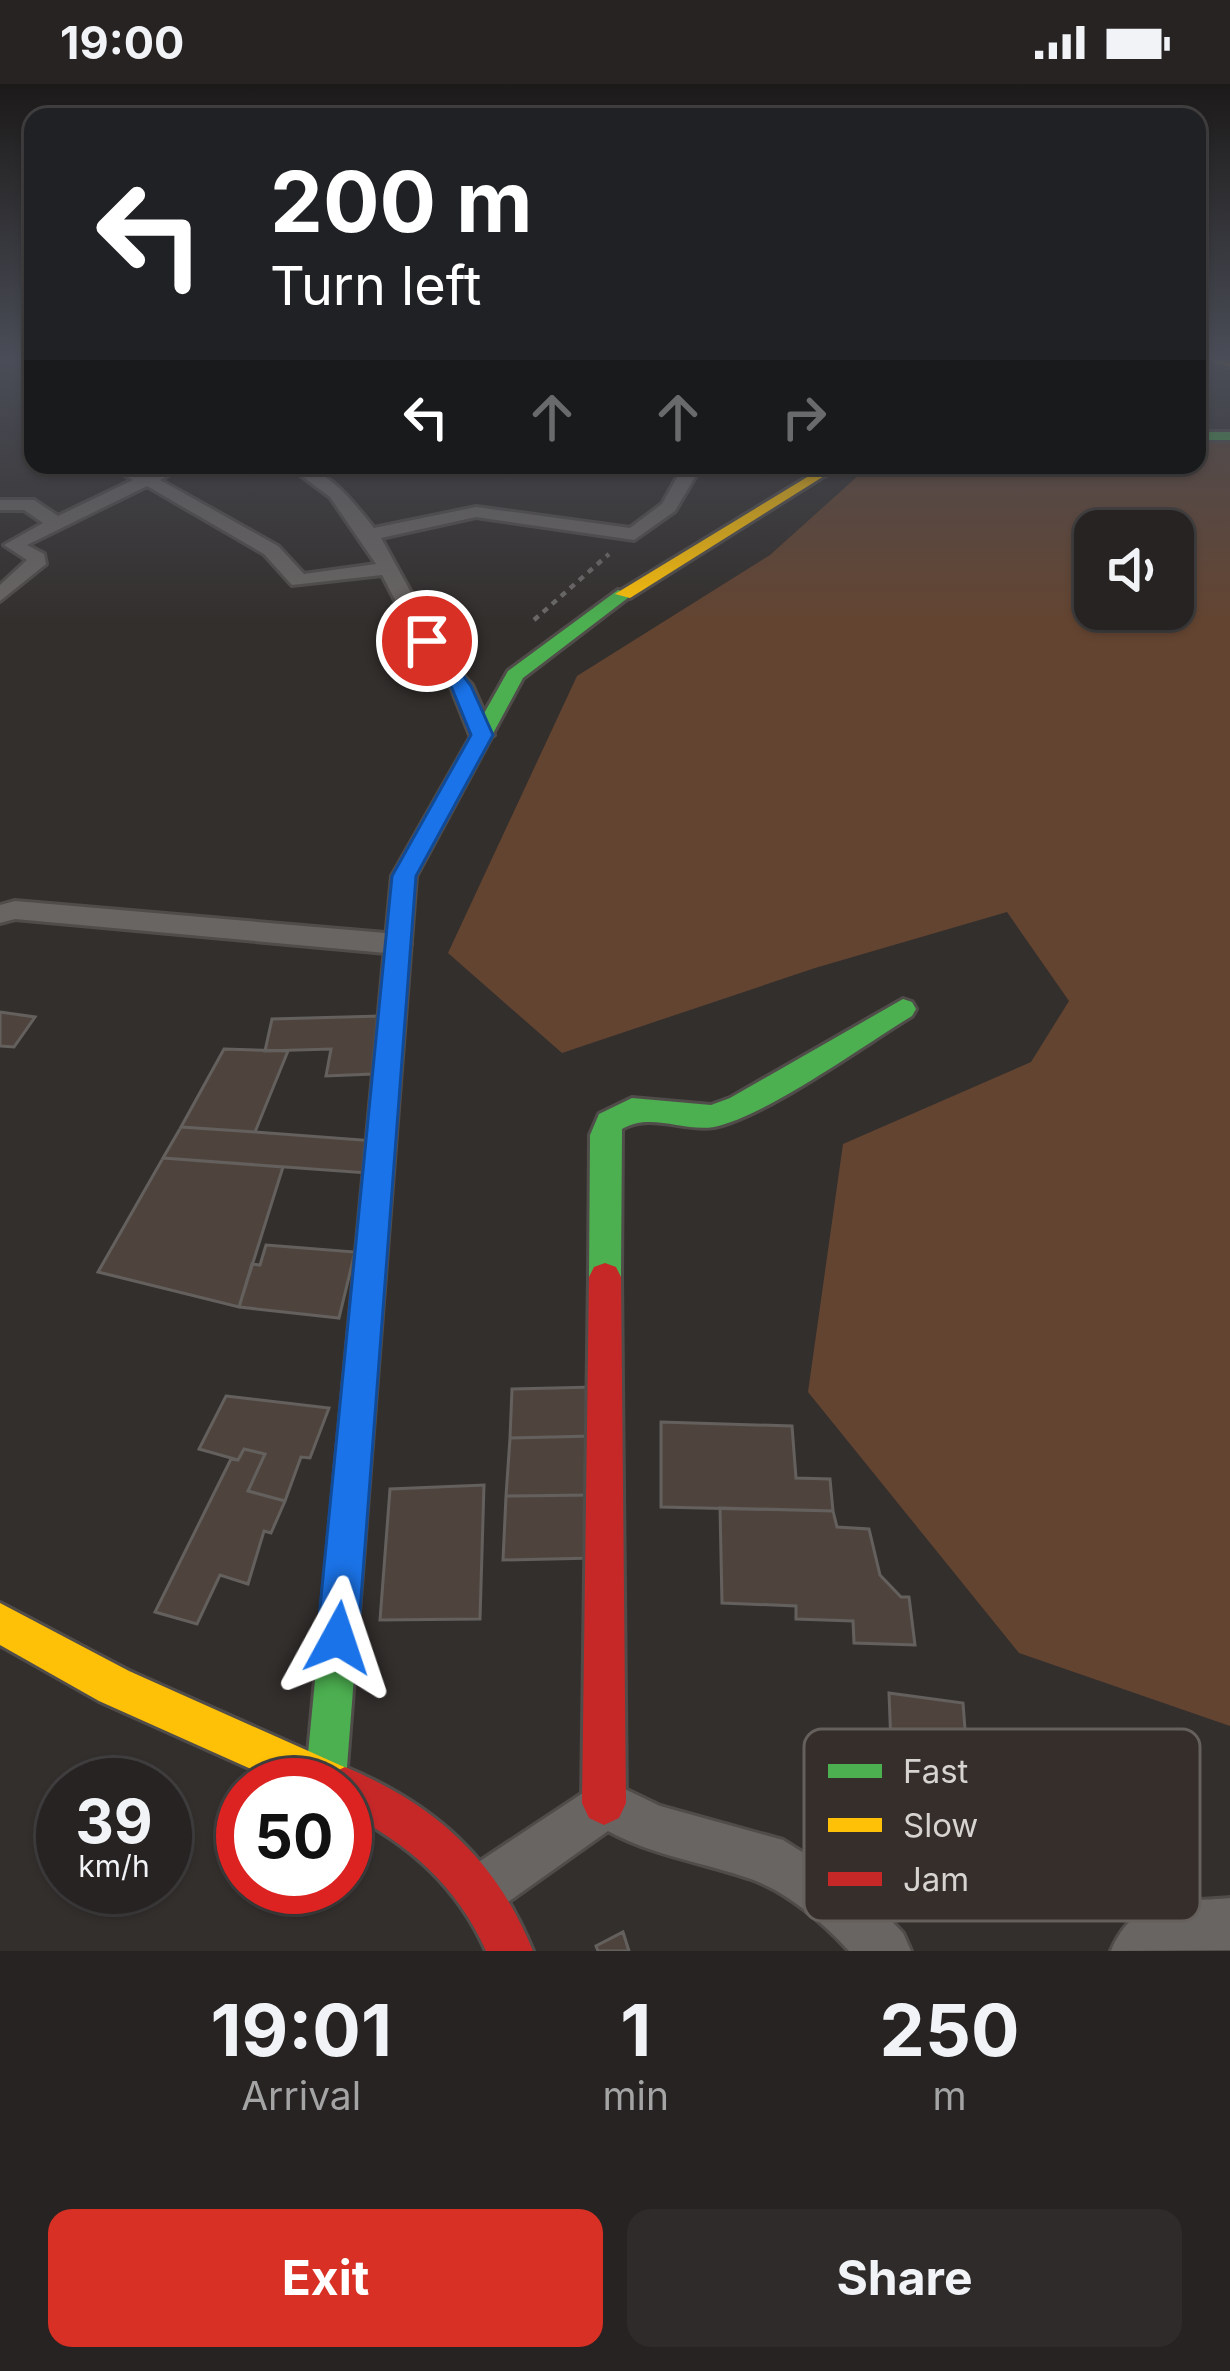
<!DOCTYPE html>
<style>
:root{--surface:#262322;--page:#2e2b2a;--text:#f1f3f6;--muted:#a4a4a5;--line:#424040;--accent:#d93025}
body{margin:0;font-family:Inter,sans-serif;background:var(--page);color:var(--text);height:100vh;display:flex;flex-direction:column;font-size:45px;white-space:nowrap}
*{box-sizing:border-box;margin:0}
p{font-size:39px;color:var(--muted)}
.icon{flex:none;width:66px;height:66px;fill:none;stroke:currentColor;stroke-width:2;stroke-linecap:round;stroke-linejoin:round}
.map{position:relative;height:1867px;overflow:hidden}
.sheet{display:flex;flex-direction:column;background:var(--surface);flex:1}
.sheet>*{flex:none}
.hud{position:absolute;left:24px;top:24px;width:1182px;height:366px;border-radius:24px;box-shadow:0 3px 9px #0004,0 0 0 3px var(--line);background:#202124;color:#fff;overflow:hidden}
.fabs{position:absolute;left:1074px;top:426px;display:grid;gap:24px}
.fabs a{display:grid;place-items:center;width:120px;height:120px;border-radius:24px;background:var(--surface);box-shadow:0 3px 9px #0004,0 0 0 3px var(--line);font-size:60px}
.speed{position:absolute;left:36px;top:1674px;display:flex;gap:24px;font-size:60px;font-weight:700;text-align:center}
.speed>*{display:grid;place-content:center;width:156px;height:156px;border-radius:50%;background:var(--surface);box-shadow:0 3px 9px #0004,0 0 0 3px var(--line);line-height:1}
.speed small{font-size:30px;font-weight:400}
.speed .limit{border:18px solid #d22;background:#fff;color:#111}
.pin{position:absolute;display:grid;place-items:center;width:102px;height:102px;color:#fff;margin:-51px;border:6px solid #fff;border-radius:50%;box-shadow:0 3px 12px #0007}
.me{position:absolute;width:132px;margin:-66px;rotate:5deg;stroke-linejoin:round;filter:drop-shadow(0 0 9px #0008)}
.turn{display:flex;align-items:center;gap:42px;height:252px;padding:0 48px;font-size:54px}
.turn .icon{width:156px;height:156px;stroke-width:2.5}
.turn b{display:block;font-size:84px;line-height:102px}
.lanes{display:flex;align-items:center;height:114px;padding:0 48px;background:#0003;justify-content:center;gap:60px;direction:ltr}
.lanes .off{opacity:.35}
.eta{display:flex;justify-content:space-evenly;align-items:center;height:204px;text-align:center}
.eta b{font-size:72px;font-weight:700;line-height:84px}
.button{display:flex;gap:24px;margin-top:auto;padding:24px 48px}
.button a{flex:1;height:138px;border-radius:24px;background:var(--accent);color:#fff;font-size:48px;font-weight:700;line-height:138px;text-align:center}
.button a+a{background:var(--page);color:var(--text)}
.status{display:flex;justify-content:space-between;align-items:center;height:84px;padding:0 60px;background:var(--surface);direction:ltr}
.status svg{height:33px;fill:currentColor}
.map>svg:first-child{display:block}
</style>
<div class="status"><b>19:00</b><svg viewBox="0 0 49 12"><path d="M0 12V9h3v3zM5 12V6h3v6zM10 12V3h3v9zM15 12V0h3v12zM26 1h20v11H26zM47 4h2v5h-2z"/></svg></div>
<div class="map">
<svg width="1230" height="1867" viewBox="0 0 1230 1867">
<rect width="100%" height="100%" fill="#332f2d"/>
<path fill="#634431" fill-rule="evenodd" d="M1197,351L1230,358V1642L1019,1569L808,1308L843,1060L1031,978L1069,917L1007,828L815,884L562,969L448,869L577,592L770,471L870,381H1197ZM1095,447H1173V525H1095Z"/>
<path fill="#4f443d" stroke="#63605e" stroke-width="3" d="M0,928L35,933L14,963L0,962Z
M380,932L373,990L326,992L331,965L265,967L272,935Z
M224,965L288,967L255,1048L181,1043Z
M181,1043L255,1048L376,1057L367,1089L163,1074Z
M163,1074L283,1083L239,1223L98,1188Z
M266,1161L355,1168L339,1234L239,1223L252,1180L260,1181Z
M595,1303L594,1352L510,1354L512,1305Z
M226,1312L329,1324L310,1374L301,1373L285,1417L248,1407L265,1370L244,1365L238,1376L199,1365Z
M661,1338L792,1342L796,1394L830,1395L833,1427L661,1423Z
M594,1352L595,1411L506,1412L510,1354Z
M244,1365L265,1370L248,1407L285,1417L271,1449L264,1447L248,1500L220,1491L197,1540L155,1528L231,1375L238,1376Z
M484,1401L480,1535L380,1536L390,1405Z
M595,1411L594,1474L503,1476L506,1412Z
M720,1424L833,1427L837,1443L869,1445L880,1491L901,1513H909L915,1561L854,1559L853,1537L796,1535V1522L722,1519Z
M889,1609L963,1619L971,1724L893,1713Z
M623,1848L629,1867H598L596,1862Z"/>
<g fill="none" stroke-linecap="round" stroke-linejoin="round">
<defs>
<path id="street" d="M108,381H130L147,389L163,381H186L160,396L278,462L304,490L376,480L330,413L287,381C327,381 351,416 374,444L476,423L630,444L662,420L684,381H702L675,427L634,456L476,433L381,454L447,574L472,601L494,651L482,658L470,651L451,603L427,577L382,491L292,501L264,470L147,402L27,461L44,470L46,480L0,517V501L27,476L4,461L43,439L24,426H0V416H34L58,432L133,396Z
M15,817L397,850L411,860L397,870L15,835L0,839V821Z
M604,1695L660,1722L783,1756L861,1805L903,1849L911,1867H849C824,1839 787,1808 751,1795C702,1778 654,1772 608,1747L501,1823L483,1830L465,1823L458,1805L465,1787Z
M1230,1814V1866L1111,1867C1135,1810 1177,1819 1230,1814Z"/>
<path id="fast" d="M1197,348H1230V356H1197Z
M618,506L633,510L523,594L416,792L346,1696L343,1701H305L392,792L508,587Z
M903,915L912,918L916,925L912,932C864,961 765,1033 714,1043C683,1048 651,1028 622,1045L621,1193L616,1203L605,1207L594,1203L589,1193L590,1051L599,1030L632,1014L711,1021L730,1014Z"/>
<path id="slow" d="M1213,276H1230V283L1214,279Z
M827,381H850L824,392L630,514L615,510Z
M0,1519L129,1587L351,1686L358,1701L351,1716L345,1719V1701H287L99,1617L0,1561Z"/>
<path id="jam" d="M605,1179L616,1183L621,1193L626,1719L619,1734L604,1741L589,1734L582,1719L589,1193L594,1183Z
M345,1683C436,1721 496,1776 533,1867H486C458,1803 407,1758 345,1728V1701H325L330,1690Z"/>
</defs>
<use href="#street" stroke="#504c4a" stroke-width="6"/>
<use href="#fast" stroke="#504c4a" stroke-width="6"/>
<use href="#slow" stroke="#504c4a" stroke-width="6"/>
<use href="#jam" stroke="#504c4a" stroke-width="6"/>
<path stroke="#6a6766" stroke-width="4.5" stroke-dasharray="6 6" stroke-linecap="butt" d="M534,536L609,470"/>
<use href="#street" fill="#696563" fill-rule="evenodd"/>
<use href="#fast" fill="#4caf50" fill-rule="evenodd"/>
<use href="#slow" fill="#ffc107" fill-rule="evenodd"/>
<use href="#jam" fill="#c62828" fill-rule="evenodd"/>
</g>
<linearGradient id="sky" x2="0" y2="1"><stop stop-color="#1c1a19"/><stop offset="0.51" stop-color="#4a4d57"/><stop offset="1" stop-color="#4a4d57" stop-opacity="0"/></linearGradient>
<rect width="1230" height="538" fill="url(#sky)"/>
<path fill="#1a73e8" stroke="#114b97" stroke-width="3" d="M427,551L434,553L471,602L493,651L416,792L358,1554L352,1568L338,1574L323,1568L317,1554L392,792L471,651L451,602L418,557Z"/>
<rect x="804" y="1645" width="396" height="192" rx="18" fill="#352e2b" stroke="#66605d" stroke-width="3"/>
<rect x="828" y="1680" width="54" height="14" fill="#4caf50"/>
<rect x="828" y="1734" width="54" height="14" fill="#ffc107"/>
<rect x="828" y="1788" width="54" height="14" fill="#c62828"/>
<g font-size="33" fill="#d7d3d0">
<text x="903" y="1699">Fast</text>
<text x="903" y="1753">Slow</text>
<text x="903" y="1807">Jam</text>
</g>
</svg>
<div class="fabs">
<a><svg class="icon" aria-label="sound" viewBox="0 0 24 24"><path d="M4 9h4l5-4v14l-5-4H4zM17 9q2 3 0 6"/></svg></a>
</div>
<div class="speed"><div>39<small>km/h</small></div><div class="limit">50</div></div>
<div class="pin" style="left:427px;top:557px;background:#d93025"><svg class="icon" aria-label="arrive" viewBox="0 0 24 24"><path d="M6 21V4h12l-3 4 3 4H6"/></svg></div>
<svg class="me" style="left:338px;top:1554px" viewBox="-20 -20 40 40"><path d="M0-17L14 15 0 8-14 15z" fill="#1a73e8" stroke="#fff" stroke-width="4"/></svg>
<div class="hud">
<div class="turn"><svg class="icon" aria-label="left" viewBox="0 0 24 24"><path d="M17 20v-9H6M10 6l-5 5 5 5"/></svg><div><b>200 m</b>Turn left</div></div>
<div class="lanes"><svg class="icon" aria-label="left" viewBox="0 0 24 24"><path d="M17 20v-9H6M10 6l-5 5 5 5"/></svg><svg class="icon off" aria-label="ahead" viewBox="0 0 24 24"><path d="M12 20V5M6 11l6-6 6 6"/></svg><svg class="icon off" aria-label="ahead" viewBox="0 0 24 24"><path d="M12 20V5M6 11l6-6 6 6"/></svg><svg class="icon off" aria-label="right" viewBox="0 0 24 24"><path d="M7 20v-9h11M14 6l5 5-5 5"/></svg></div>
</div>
</div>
<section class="sheet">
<div class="eta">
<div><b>19:01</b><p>Arrival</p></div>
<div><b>1</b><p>min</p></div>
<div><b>250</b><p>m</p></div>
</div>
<div class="button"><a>Exit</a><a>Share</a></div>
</section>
